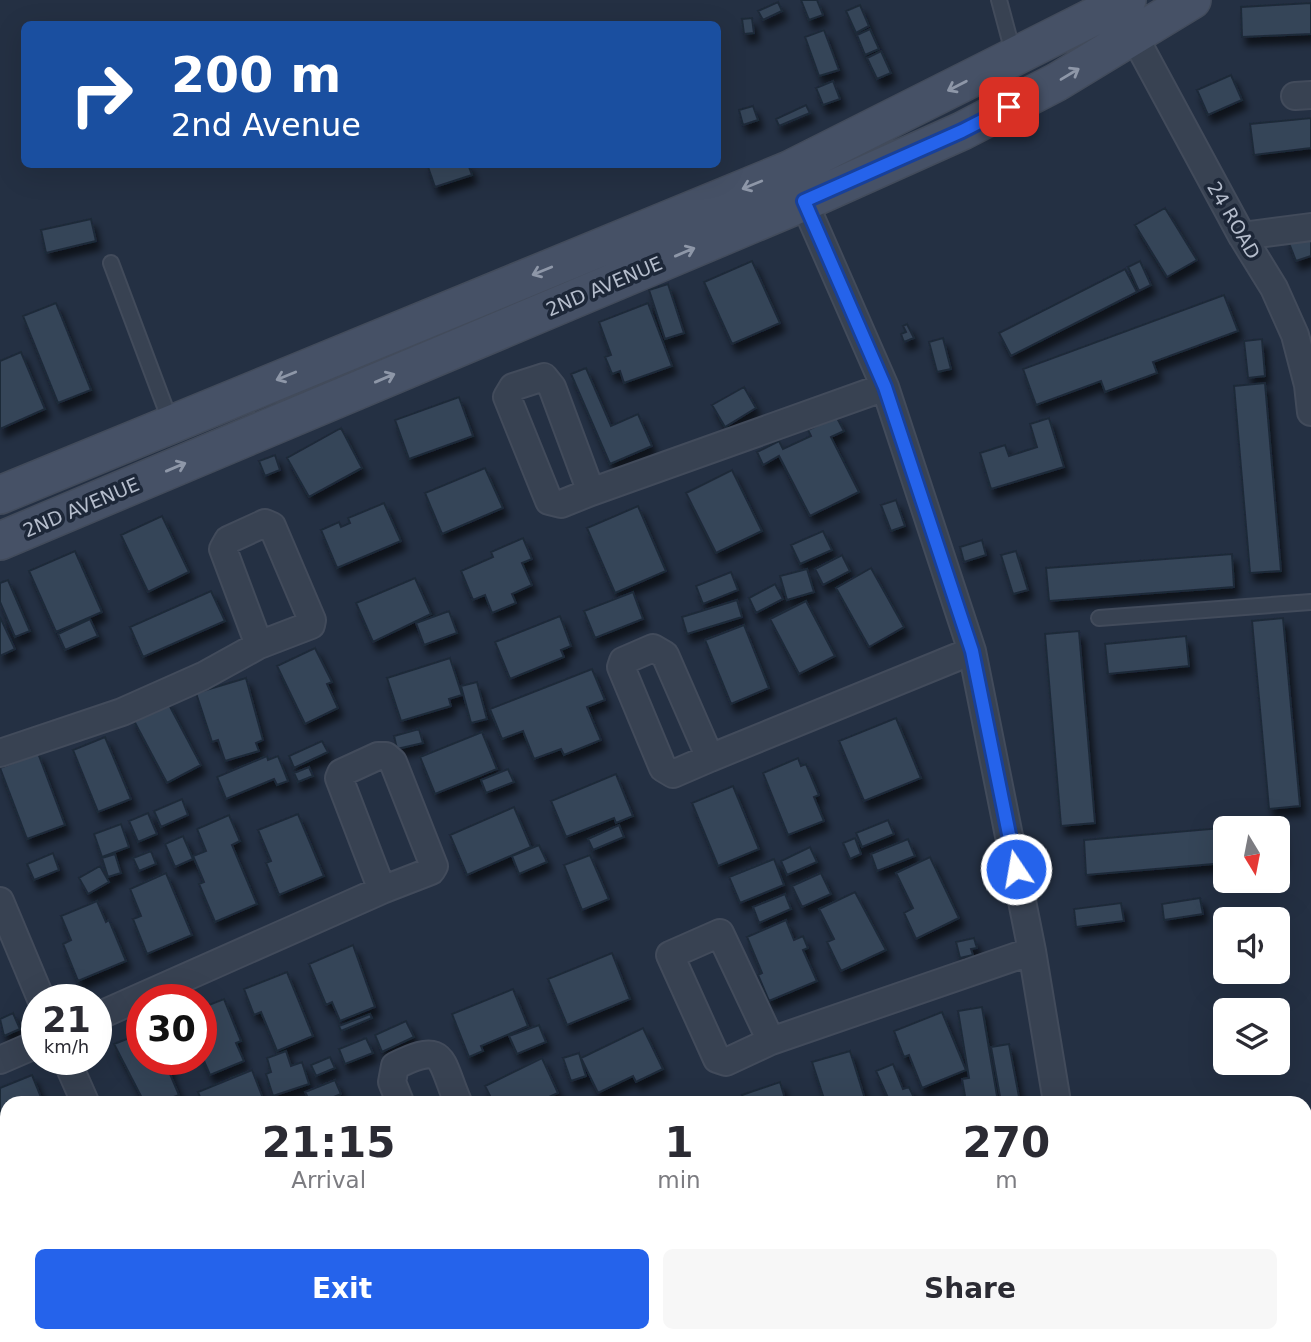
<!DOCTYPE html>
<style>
:root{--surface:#fff;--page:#f7f7f7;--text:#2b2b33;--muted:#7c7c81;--accent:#2563eb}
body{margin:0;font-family:"DejaVu Sans",sans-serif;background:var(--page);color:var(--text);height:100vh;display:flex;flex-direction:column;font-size:26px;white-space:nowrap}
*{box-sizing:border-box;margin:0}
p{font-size:23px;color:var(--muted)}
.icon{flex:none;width:38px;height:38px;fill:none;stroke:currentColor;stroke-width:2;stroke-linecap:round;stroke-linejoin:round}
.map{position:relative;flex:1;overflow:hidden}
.panel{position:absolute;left:0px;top:1096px;width:1312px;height:247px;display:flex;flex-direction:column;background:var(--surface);border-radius:21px 21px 0 0;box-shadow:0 7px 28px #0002}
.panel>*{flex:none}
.hud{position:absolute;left:21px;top:21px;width:700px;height:147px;border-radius:10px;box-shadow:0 7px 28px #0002;background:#1a4fa0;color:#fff;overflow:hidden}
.needle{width:46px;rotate:170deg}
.tools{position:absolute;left:1213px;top:816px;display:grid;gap:14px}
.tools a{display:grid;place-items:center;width:77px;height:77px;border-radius:10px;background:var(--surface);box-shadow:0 7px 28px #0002;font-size:35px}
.speed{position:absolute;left:21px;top:984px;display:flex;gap:14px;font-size:35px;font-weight:700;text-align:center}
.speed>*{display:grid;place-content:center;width:91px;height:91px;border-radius:50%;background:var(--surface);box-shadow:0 7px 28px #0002;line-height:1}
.speed small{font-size:18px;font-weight:400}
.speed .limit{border:10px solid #d22;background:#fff;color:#111}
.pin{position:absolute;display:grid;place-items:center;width:60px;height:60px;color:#fff;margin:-30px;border-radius:14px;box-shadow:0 4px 10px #0006}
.me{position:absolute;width:77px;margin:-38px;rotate:348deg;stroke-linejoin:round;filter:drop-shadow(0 0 5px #0008)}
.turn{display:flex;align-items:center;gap:24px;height:147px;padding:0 35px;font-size:32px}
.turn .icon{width:91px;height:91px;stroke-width:2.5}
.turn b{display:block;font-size:49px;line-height:60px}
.eta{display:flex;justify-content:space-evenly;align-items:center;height:119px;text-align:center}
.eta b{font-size:42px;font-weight:800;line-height:49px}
.cta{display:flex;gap:14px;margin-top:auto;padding:14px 35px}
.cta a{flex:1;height:80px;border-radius:10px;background:var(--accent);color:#fff;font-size:28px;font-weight:800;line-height:80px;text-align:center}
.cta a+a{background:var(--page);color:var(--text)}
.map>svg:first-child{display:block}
</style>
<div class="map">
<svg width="1311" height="1342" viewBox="0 0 1311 1342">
<defs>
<filter id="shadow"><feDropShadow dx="4.5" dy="8" stdDeviation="3.5" flood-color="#0009"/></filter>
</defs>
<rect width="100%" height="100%" fill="#243043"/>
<path fill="#354459" stroke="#1f2939" stroke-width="2" filter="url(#shadow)" d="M801,0H817L823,15L809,20Z
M778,2L782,11L763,20L758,11Z
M1311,3V34L1242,37L1241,7Z
M860,5L869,26L856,33L846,11Z
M752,18L754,33L744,34L742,19Z
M870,29L879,49L865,55L857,35Z
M824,30L839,70L819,76L805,37Z
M881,51L891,73L877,79L867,58Z
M1231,75L1242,100L1208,115L1197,90Z
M833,81L840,99L823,105L816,88Z
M806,105L810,113L779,126L776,119Z
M753,106L758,120L743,125L739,110Z
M1311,118V148L1254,155L1250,124Z
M427,164H468L472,175L435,187Z
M1165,208L1197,260L1167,277L1135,225Z
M91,219L96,241L46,253L41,230Z
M1311,230V256L1296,261L1287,238Z
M752,261L780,323L732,344L704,282Z
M1140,261L1151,285L1139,291L1128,267Z
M1125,269L1137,292L1011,356L999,333Z
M668,284L684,333L665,339L649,290Z
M1224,295L1238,331L1153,362L1157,373L1105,392L1101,381L1036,405L1023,369Z
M56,303L91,390L58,403L23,316Z
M648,303L672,366L624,383L620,371L612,374L605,357L611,355L599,322Z
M907,324L914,338L904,342L901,334L906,332L903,326Z
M943,338L951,369L937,372L929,342Z
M1262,339L1265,376L1248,378L1244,341Z
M21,352L45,409L0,429V361Z
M586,368L611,426L638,414L652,446L610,464L571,374Z
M1265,383L1281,571L1250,573L1234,386Z
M744,387L756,408L725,427L712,405Z
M459,397L473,436L409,459L395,420Z
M836,416L844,431L831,437L859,492L810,516L779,456L763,465L757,452L779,441L783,449L811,436L808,430Z
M1049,418L1064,467L991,489L980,453L1005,445L1009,456L1037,447L1030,424Z
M341,428L362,468L309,497L287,458Z
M275,455L280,470L265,476L259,461Z
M485,468L503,508L442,534L425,493Z
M732,470L762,531L716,553L686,493Z
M896,500L905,526L891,531L881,505Z
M384,503L401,541L337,568L321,530L339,522L341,527L350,523L348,518Z
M638,506L666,571L615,593L587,528Z
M162,516L189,572L148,592L121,535Z
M823,531L832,550L800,564L791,545Z
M523,538L532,559L522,563L532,585L512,594L516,603L492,613L485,595L473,600L461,571L493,557L491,552Z
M982,540L986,555L964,562L960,547Z
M75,551L102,612L56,632L29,571Z
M1016,551L1028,590L1013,594L1001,555Z
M1232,554L1234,587L1049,601L1046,568Z
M842,555L850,571L823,585L815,569Z
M871,568L904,627L869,647L836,588Z
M807,569L814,592L787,600L780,576Z
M731,572L738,590L703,604L696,586Z
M415,578L431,614L373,642L356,603Z
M8,580L30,631L15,637L0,602V583Z
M775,584L783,599L756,613L749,598Z
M211,591L225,621L143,657L130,627Z
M633,592L643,619L595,638L584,611Z
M737,600L742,617L687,634L682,617Z
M806,601L835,656L799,674L770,619Z
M449,611L457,633L424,645L416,623Z
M560,616L571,646L561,650L564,657L510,679L495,642Z
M0,617L15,649L0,656Z
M1283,618L1300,806L1269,809L1252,621Z
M90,619L98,636L65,650L58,634Z
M744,625L769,688L731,704L705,640Z
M1079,631L1095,823L1061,826L1045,634Z
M1186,636L1189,666L1108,674L1105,644Z
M315,648L332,682L327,684L338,708L305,724L277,666Z
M450,658L462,695L449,699L451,706L401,721L387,678Z
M592,669L605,700L587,707L601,740L564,755L561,749L534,759L523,731L502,739L490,709Z
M246,678L263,740L256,743L259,751L225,761L218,740L212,742L196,693Z
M477,682L487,719L471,723L461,686Z
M167,701L201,765L167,783L133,719Z
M896,718L921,778L864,801L839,741Z
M419,729L423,743L397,749L394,736Z
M482,732L497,769L435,794L420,757Z
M105,737L131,799L98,812L73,750Z
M322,741L328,752L294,768L289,756Z
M38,753L65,825L27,839L0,768Z
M267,756L268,760L278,756L288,781L277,785L274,779L226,799L217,777Z
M798,758L801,766L806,764L819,795L814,797L824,821L788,835L763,773Z
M309,767L313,776L298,782L294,773Z
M508,769L514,782L486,793L481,780Z
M616,774L633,816L616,823L614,818L566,837L551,801Z
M733,786L759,849L718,866L692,803Z
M182,799L188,815L161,827L154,811Z
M514,807L531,847L467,875L450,835Z
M148,813L157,834L138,842L129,821Z
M298,814L324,876L279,895L266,863L271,861L258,830Z
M229,815L240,841L232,845L257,904L215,922L199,884L204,882L193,856L206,851L197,829Z
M888,820L894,834L862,847L856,833Z
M1279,823L1282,858H1278V828H1225V863L1086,875L1084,840Z
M121,824L129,847L102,857L94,834Z
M619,825L624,837L593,850L588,839Z
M183,836L193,859L175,867L165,844Z
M855,838L861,854L850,859L843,843Z
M908,839L915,856L877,871L871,854Z
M539,845L547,862L519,874L512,856Z
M810,847L817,862L787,875L781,861Z
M151,851L156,864L139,871L133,858Z
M53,853L59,870L34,880L27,864Z
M115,854L121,873L108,877L102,858Z
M590,855L609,899L582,910L564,865Z
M930,857L959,918L916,939L904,913L913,908L896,873Z
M774,859L784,885L740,903L729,877Z
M100,866L109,882L88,894L79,878Z
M166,873L192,935L147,954L133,919L141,916L130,889Z
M821,873L831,894L802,907L792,886Z
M855,892L886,950L841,971L827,942L834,939L819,909Z
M785,894L791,909L759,923L753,907Z
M1200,898L1203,914L1164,920L1162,904Z
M97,901L106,922L109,920L126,961L78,981L63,944L71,940L61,916Z
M1121,903L1124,921L1076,927L1074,909Z
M786,920L794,940L803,936L808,948L803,950L817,981L769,1001L758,975L762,973L747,937Z
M974,938L977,948L971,949L973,955L960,958L956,942Z
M353,945L375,1007L340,1021L332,1002L326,1005L309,964Z
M612,953L630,999L567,1025L548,979Z
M287,972L313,1036L277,1051L261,1012L254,1015L244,989Z
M513,989L528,1026L481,1046L483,1051L469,1057L452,1014Z
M224,999L241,1041L236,1043L244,1061L210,1075L201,1054V1008Z
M982,1007L998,1102H966L962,1079L969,1078L958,1011Z
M942,1012L966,1070L922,1088L909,1055L904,1057L894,1031Z
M13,1013L20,1029L4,1036L0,1019Z
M370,1014L372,1018L341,1031L339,1026Z
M406,1021L414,1037L382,1052L375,1035Z
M539,1025L546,1042L517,1054L509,1036Z
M643,1028L663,1069L636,1082L633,1076L598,1093L581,1058Z
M142,1033V1059H171L173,1064L167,1067L179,1095L161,1102H144L114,1044Z
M366,1038L373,1053L345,1064L339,1049Z
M1009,1044L1020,1102H1001L991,1047Z
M286,1051L291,1066L302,1062L309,1084L273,1096L266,1074L271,1072L267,1058Z
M850,1051L866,1102H825L812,1062Z
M579,1053L586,1076L571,1081L563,1058Z
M330,1057L335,1068L316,1076L311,1065Z
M542,1058L558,1093L538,1102H493L485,1086Z
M893,1064L903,1089L909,1087L916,1102H885L889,1100L876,1071Z
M252,1070L264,1101L202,1102L198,1092Z
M32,1075L43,1102H7V1132L0,1115V1088Z
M335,1080L341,1094L322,1102H310L305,1092Z
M780,1082L786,1102H744L742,1095Z
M7,1217V1238L0,1240V1220Z
M7,1251V1321L1,1323L0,1254Z
M1311,1334V1342H1290V1337Z
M238,1335H282L285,1342H240Z
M393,1335H412L415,1342H383Z
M415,1335H449V1336L437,1342H418Z
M589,1335H644L646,1342H591Z
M896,1335H943L932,1339L934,1342H878Z
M1003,1335H1055L1061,1342H994Z"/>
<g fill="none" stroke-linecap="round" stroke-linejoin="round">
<defs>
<path id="lane" d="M999,0L1014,56
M111,263L171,423
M1099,618L1311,602"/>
<path id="street" d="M1134,36L1242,236L1274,288L1295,335L1308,385L1311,412
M1295,96L1311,95
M797,186L885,387L972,651L1032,951L1057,1102
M1242,236L1311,227
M544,377L552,387L591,492L561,504L549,501L507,397L513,387Z
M591,492L885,387
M265,523L272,526L312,620L311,625L259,645L223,549L228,540Z
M653,648L665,655L710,758L673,774L663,768L621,667L623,661Z
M0,753L122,712L203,676L259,645
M378,756H386L393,762L434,866L431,871L382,890L339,778L341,773Z
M710,758L972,651
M0,901L41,999
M720,933L771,1041L726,1062L717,1059L670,955Z
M96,1017L382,890
M771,1041L1032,951
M66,1059L85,1102
M0,1060L37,1044
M400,1102L392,1082L395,1066C446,1041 439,1058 458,1102
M183,1335L185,1342
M491,1335V1342
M552,1335L555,1342
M1099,1335L1100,1342
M82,1342L97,1335
M832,1342L858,1335"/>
<path id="secondary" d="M0,495L789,170L1127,0
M0,541L804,202L962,131L1057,82L1192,0"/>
</defs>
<use href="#lane" stroke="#424b5b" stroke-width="18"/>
<use href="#street" stroke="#424b5b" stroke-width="30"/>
<use href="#secondary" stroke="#424b5b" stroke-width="40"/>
<use href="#lane" stroke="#384252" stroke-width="14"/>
<use href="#street" stroke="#384252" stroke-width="26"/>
<use href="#secondary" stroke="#465166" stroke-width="37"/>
</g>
<defs><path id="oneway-shaft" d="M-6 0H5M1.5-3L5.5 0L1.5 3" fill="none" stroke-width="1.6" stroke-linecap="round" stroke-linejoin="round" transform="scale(1.75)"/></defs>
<g stroke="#8e97a8">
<use href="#oneway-shaft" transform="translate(1070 74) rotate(-31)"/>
<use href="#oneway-shaft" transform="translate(957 86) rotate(153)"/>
<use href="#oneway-shaft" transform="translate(752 185) rotate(158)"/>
<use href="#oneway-shaft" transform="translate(685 252) rotate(-23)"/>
<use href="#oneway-shaft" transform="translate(542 271) rotate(158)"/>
<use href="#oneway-shaft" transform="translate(286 376) rotate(158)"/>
<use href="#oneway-shaft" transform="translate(385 378) rotate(-23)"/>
<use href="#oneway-shaft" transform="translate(176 467) rotate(-23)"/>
</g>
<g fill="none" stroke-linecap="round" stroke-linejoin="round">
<defs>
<path id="route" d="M1009,107L962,131L804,201L885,387L972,651L1016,869"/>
</defs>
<use href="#route" stroke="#184099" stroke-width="18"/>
<use href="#route" stroke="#2563eb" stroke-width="12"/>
</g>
<g text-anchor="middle" stroke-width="7" stroke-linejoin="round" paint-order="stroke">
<g font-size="19" fill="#b5bdcc" stroke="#1d2738">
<text transform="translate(1234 220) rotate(60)" y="7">24 ROAD</text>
<text transform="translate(604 286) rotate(-23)" y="7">2ND AVENUE</text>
<text transform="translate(81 507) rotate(-23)" y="7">2ND AVENUE</text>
</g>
</g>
</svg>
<div class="tools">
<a><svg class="needle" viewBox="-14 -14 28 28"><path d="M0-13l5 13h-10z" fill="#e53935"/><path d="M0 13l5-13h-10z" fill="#7c7c81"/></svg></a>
<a><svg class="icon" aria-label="sound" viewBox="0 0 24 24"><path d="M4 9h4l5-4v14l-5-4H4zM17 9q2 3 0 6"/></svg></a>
<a><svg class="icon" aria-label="layers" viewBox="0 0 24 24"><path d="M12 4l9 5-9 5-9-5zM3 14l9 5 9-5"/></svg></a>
</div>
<div class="speed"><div>21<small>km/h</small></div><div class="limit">30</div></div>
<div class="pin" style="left:1009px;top:107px;background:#d93025"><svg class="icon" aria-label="arrive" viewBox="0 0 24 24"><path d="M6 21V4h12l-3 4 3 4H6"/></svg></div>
<svg class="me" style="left:1016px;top:869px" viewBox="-20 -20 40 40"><circle r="17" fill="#2563eb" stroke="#fff" stroke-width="3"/><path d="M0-11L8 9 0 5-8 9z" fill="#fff"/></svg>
<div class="hud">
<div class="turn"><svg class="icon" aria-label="right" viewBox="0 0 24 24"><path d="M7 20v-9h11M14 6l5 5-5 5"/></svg><div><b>200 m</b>2nd Avenue</div></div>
</div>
<section class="panel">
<div class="eta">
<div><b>21:15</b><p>Arrival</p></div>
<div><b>1</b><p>min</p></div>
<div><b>270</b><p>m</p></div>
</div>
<div class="cta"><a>Exit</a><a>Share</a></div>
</section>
</div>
